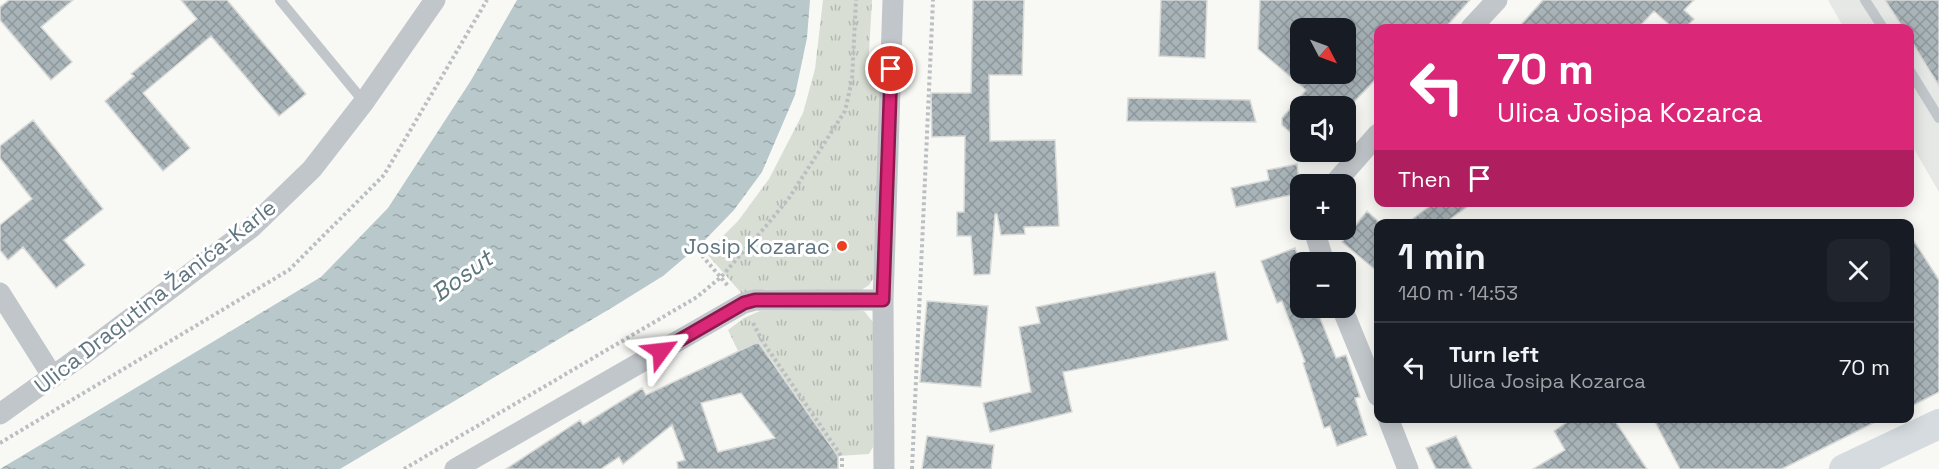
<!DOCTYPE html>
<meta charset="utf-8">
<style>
:root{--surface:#171b24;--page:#20242c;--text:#f1f3f6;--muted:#9ea1a6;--line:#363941}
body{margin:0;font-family:"Space Grotesk",sans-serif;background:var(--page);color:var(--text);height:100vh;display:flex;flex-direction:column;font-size:22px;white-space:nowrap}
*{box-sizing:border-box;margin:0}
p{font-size:20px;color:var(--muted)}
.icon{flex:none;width:33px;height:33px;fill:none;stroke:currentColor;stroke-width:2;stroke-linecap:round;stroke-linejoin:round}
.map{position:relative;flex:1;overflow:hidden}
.details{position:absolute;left:1374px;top:219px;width:540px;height:204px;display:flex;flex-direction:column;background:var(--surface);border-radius:12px;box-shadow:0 3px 15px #0003}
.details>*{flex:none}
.hud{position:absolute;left:1374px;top:24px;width:540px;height:183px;border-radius:12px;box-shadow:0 3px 15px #0003;background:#db2777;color:#fff;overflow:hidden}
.needle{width:39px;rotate:131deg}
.fabs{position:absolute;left:1290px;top:18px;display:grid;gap:12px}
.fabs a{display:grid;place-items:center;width:66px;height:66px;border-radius:12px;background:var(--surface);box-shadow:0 3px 15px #0003;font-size:30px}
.pin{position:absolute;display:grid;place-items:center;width:51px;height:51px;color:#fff;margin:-26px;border:3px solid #fff;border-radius:50%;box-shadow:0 2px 6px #0007}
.me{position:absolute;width:66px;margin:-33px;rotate:60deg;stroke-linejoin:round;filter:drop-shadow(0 0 4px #0008)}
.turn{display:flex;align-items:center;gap:21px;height:126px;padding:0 24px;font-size:27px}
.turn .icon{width:78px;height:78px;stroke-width:2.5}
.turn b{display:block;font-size:42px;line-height:51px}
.then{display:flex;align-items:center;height:57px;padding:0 24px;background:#0003;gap:12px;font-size:22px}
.round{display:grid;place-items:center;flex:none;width:63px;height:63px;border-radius:12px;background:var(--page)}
.overview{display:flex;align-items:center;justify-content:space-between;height:102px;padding:0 24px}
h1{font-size:36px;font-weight:700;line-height:45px}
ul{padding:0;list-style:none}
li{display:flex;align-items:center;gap:18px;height:90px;padding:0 24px;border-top:2px solid var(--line)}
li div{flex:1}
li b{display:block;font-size:22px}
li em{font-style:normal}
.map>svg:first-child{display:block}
</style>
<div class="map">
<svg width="1939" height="469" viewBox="0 0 1939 469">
<defs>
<pattern id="grass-tufts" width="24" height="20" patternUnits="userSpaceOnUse" patternTransform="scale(1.5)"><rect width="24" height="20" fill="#d8ded4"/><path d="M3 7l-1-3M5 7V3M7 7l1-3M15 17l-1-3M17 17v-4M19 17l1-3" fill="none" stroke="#b3b9b1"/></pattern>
<pattern id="water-ripples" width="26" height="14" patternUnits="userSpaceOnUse" patternTransform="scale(1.5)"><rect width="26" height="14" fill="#b9c8cb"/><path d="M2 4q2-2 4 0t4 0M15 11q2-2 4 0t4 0" fill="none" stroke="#9aa7aa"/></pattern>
<pattern id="building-cross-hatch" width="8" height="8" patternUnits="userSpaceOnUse" patternTransform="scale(1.5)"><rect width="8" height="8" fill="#a9b4b9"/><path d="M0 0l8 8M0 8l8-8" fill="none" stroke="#8d979c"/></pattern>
</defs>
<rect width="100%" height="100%" fill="#f8f8f5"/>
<path fill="#e6e8e6" d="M1828,0H1939V192L1910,142V28H1844Z"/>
<path fill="url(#grass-tufts)" d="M823,0H872L868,69L882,74L873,279L869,285L860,291L766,289L743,295L706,253L738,221L769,179L803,113L815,69Z
M856,310L864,311L873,322V447L869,454L838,456L759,342L738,351L728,330L744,318L760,311Z"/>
<path fill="url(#water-ripples)" d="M517,0H810L807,38L795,95L762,172L734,210L702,243L663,276L613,307L340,469H0L321,277L388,208L470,82Z"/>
<path fill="url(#building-cross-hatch)" stroke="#dadad7" stroke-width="1.5" fill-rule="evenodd" d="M9,0H73L41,27L72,62L51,80L0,20V7Z
M181,0H227L306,94L279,116L211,36L143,93L190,148L163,171L105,101L134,76L131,74L197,19Z
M973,0H1024L1022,75H989L990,141L1055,140L1059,226L1024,227L1025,234L1001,235L997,214H995L990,274L974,275L971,236H957V212H964L965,136L932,137L931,93H971Z
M1161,0H1207L1205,58L1159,56Z
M1260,0H1470L1445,28H1378V77L1350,106H1300V141L1282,125V118L1306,90L1258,49ZM1300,28H1346V74H1300Z
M1543,0H1694L1684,10L1694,19L1685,28H1673L1654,11L1638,28H1518Z
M1885,0H1939V86L1910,39V28H1903Z
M1128,98L1250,100L1256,122L1127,121Z
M33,120L103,209L64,240L85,265L56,288L23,247L8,260L0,250V225L32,199L0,158V146Z
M1297,164L1300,193L1236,207L1231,188L1269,180L1267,170Z
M1435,202H1474L1443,224H1406Z
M1367,211L1378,221V272L1342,242Z
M1910,235L1939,280V392L1910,407Z
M1295,248L1300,263V308H1316L1336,358L1346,355L1360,397L1355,398L1367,435L1337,446L1330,426L1324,428L1303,363L1305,362L1282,301L1277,303L1261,261Z
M1215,272L1228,340L1063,372L1072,412L990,432L983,403L1031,392L1019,327L1040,323L1036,307Z
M927,301L988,306L981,387L920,382Z
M758,342L838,456V469H678L677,462L685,460L672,425L623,464L619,457L601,469H506L580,420L583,425L642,388L646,395ZM741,393L775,438L718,452L701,403Z
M1573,418H1613L1647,469H1533L1565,450L1554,431Z
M1653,418H1883L1782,469H1680Z
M927,436L994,445L991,469H922Z
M1456,436L1472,469H1436L1426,448Z"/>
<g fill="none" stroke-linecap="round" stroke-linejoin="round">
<path stroke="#bbbfc1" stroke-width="4" stroke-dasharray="3 3" stroke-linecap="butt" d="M698,251L729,287
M753,323L763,342L842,457V469
M0,443L289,270L384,175L487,0
M404,469L697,297L721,277L766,226L789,198L845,111L852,80L856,0
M912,469L933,0"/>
<path stroke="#c1c6ca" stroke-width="10" d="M280,0L364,102
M1865,0L1883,28
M1910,71L1939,118"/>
<path stroke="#c1c6ca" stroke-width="21" d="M1471,28L1497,0
M1334,184L1378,134
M1314,230L1324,262
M0,293L53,377
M1342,308L1378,396
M0,414L81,356L252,227L312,169L364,102L435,0
M1388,418L1408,469
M455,469L744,303L755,300H883
M884,469L883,300L893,0"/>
<path stroke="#d5dbde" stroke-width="30" d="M1844,469L1939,424"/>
</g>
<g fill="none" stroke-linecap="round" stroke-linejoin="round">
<defs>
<path id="route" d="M661,351L744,303L755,300H883L891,69"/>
</defs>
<use href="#route" stroke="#8e194d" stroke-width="15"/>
<use href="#route" stroke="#db2777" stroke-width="10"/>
</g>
<circle fill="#ed3f20" stroke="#fff" stroke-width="2" cx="842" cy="246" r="6"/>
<g text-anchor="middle" stroke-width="6" stroke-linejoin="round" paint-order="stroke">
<g font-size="22" fill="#617682" stroke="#fff" text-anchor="end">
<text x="830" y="254">Josip Kozarac</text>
</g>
<g font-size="22" fill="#617682" stroke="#fff">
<text transform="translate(155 296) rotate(-38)" y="8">Ulica Dragutina Žanića-Karle</text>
</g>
<g font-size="24" font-style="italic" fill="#5c767c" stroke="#fff">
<text transform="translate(462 276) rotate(-36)" y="8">Bosut</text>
</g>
</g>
</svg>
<div class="fabs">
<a><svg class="needle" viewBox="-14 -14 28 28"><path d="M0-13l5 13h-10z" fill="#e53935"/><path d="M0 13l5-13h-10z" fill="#9ea1a6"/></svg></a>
<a><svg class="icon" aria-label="sound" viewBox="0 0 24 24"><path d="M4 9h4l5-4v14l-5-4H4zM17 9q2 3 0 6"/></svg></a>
<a>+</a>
<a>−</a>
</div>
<div class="pin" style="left:891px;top:69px;background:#d93025"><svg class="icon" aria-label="arrive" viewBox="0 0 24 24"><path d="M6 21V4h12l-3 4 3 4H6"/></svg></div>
<svg class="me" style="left:661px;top:351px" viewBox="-20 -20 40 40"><path d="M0-17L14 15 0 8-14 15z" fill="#db2777" stroke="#fff" stroke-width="4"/></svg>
<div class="hud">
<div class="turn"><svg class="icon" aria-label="left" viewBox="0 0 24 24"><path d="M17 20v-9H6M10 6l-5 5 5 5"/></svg><div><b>70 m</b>Ulica Josipa Kozarca</div></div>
<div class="then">Then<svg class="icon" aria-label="arrive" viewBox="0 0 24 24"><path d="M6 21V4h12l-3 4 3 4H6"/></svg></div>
</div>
<section class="details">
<div class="overview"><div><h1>1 min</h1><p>140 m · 14:53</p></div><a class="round"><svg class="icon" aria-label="close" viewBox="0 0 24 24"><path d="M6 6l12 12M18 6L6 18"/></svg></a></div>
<ul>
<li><svg class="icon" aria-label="left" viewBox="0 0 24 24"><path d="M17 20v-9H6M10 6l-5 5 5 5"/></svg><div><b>Turn left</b><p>Ulica Josipa Kozarca</p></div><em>70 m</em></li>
</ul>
</section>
</div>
